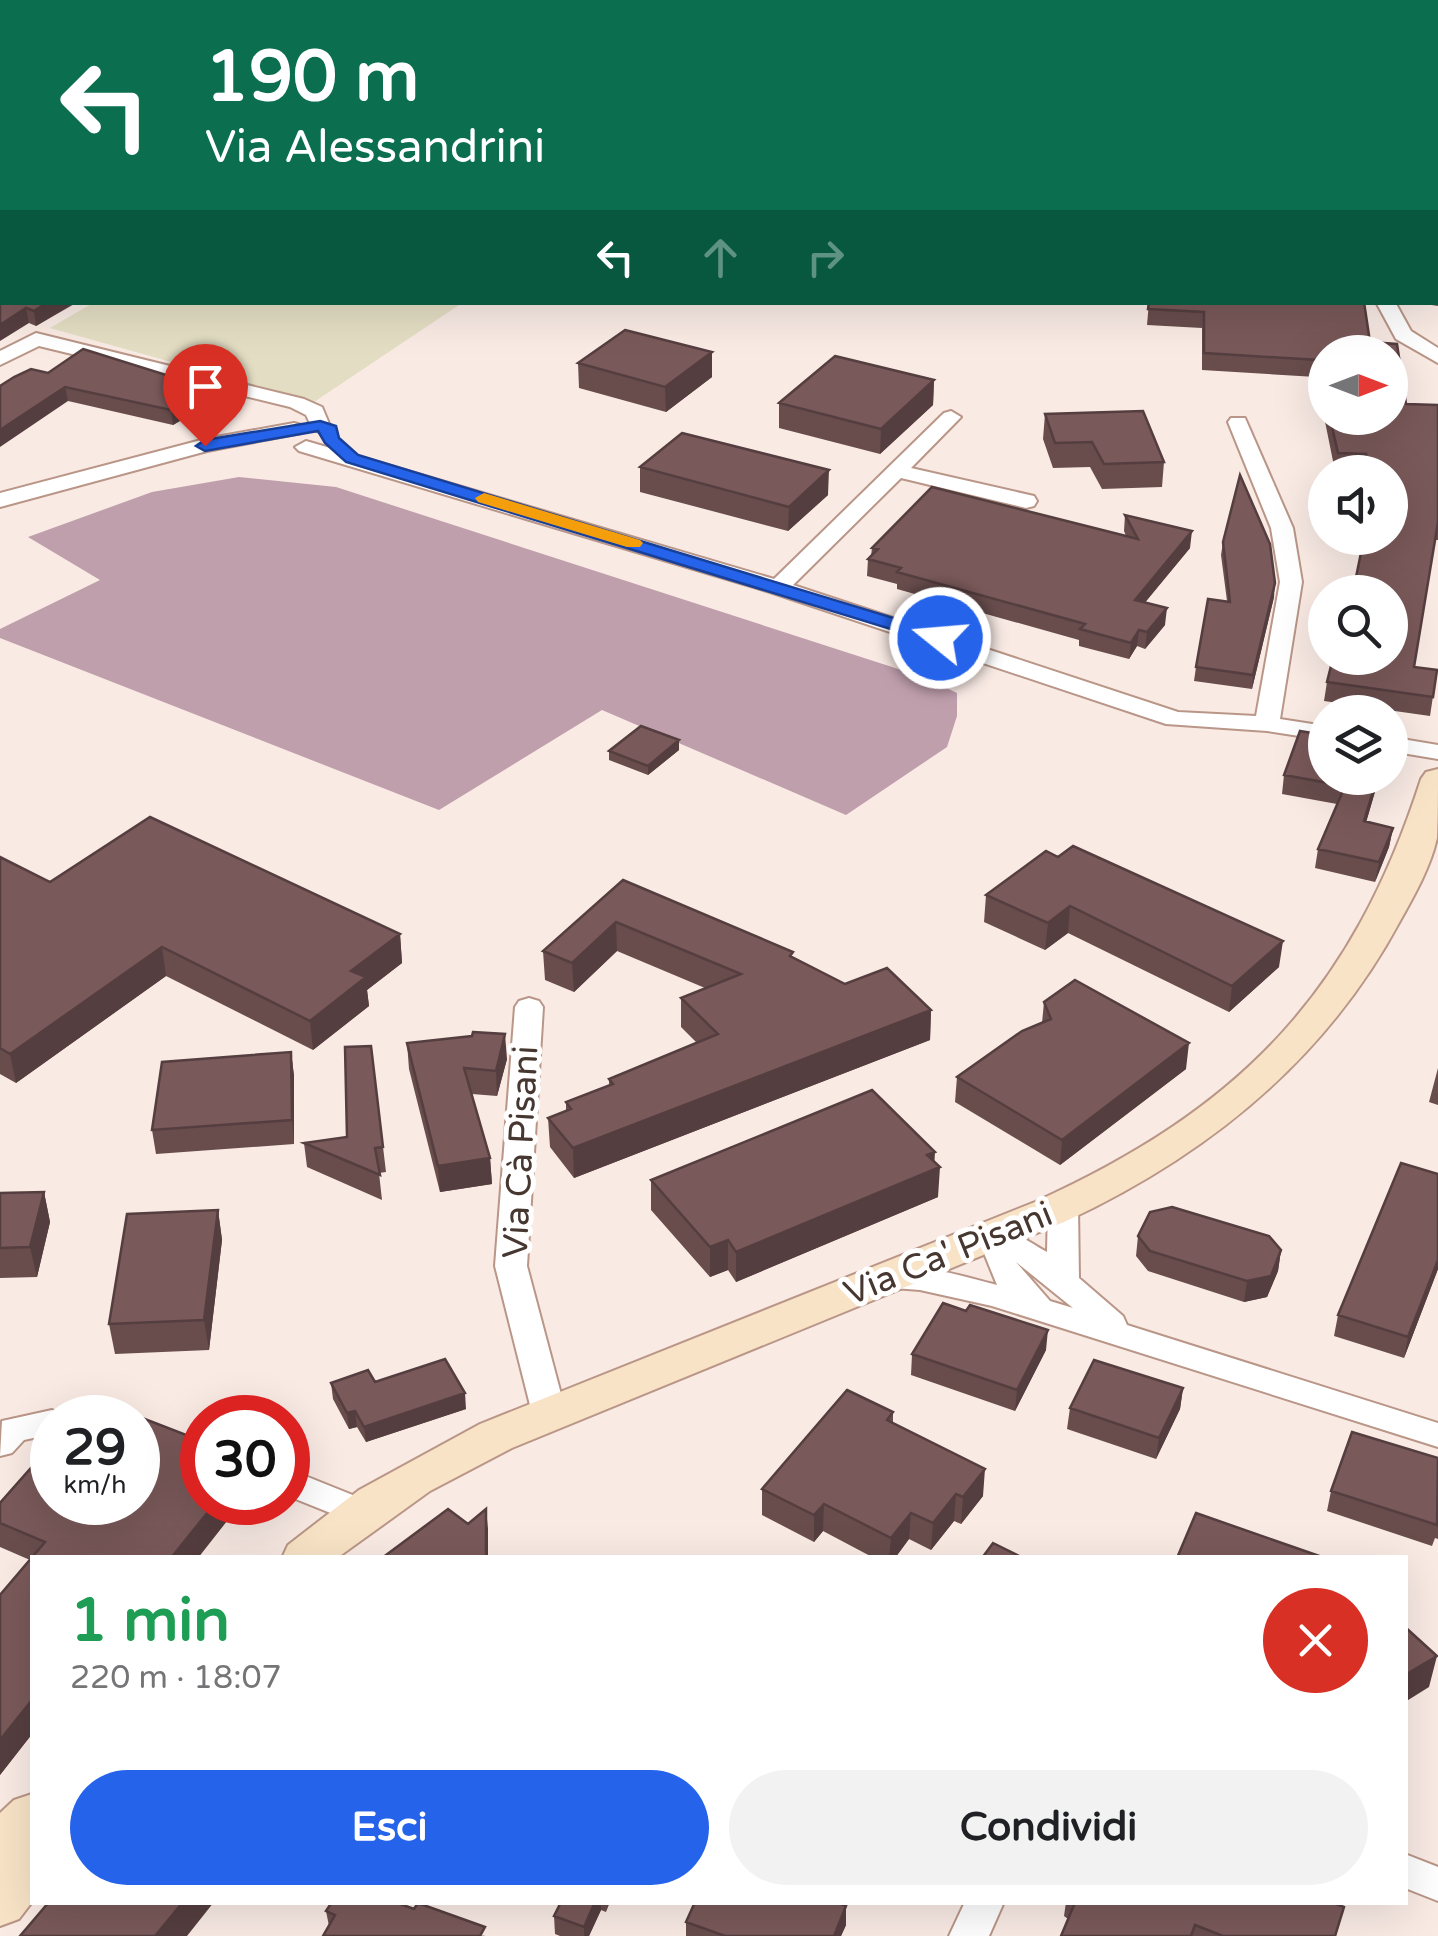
<!DOCTYPE html>
<html lang="it">
<meta charset="utf-8">
<style>
:root{--surface:#fff;--page:#f2f2f2;--text:#202124;--muted:#757577;--accent:#2563eb}
body{margin:0;font-family:"Varela Round",sans-serif;background:var(--page);color:var(--text);height:100vh;display:flex;flex-direction:column;font-size:38px;white-space:nowrap}
*{box-sizing:border-box;margin:0}
p{font-size:32px;color:var(--muted)}
.icon{flex:none;width:55px;height:55px;fill:none;stroke:currentColor;stroke-width:2;stroke-linecap:round;stroke-linejoin:round}
.map{position:relative;flex:1;overflow:hidden}
.panel{position:absolute;left:30px;top:1555px;width:1378px;height:350px;display:flex;flex-direction:column;background:var(--surface);border-radius:0px;box-shadow:0 10px 40px #0002}
.panel>*{flex:none}
.banner{position:absolute;left:0px;top:0px;width:1440px;height:305px;box-shadow:0 10px 40px #0002;background:#0b6e4f;color:#fff;overflow:hidden}
.needle{width:65px;rotate:90deg}
.tools{position:absolute;left:1308px;top:335px;display:grid;gap:20px}
.tools a{display:grid;place-items:center;width:100px;height:100px;border-radius:50%;background:var(--surface);box-shadow:0 10px 40px #0002;font-size:50px}
.speed{position:absolute;left:30px;top:1395px;display:flex;gap:20px;font-size:50px;font-weight:700;text-align:center}
.speed>*{display:grid;place-content:center;width:130px;height:130px;border-radius:50%;background:var(--surface);box-shadow:0 10px 40px #0002;line-height:1}
.speed small{font-size:25px;font-weight:400}
.speed .limit{border:15px solid #d22;background:#fff;color:#111}
.pin{position:absolute;display:grid;place-items:center;width:85px;height:85px;color:#fff;margin:-102px -42px;border-radius:50% 50% 50% 0;rotate:-45deg;box-shadow:0 0 10px #0007}
.pin .icon{rotate:45deg}
.me{position:absolute;width:110px;margin:-55px;rotate:287deg;stroke-linejoin:round;filter:drop-shadow(0 0 8px #0008)}
.turn{display:flex;align-items:center;gap:35px;height:210px;padding:0 40px;font-size:45px}
.turn .icon{width:130px;height:130px;stroke-width:2.5}
.turn b{display:block;font-size:70px;line-height:85px}
.lanes{display:flex;align-items:center;height:95px;padding:0 40px;background:#0003;justify-content:center;gap:50px;direction:ltr}
.lanes .off{opacity:.35}
.round{display:grid;place-items:center;flex:none;width:105px;height:105px;border-radius:52px;background:var(--page)}
.overview{display:flex;align-items:center;justify-content:space-between;height:170px;padding:0 40px}
h1{font-size:60px;font-weight:700;line-height:75px;color:#1e9e55}
.cta{display:flex;gap:20px;margin-top:auto;padding:20px 40px}
.cta a{flex:1;height:115px;border-radius:60px;background:var(--accent);color:#fff;font-size:40px;font-weight:700;line-height:115px;text-align:center}
.cta a+a{background:var(--page);color:var(--text)}
.map>svg:first-child{display:block}
</style>
<div class="map">
<svg width="1438" height="1936" viewBox="0 0 1438 1936">
<rect width="100%" height="100%" fill="#f9eae4"/>
<path fill="#e3dec3" d="M93,303H462L314,402L50,328Z"/>
<path fill="#c09fad" d="M239,477L336,487L923,677L957,693V716L947,747L846,815L602,710L439,810L0,638V629L100,580L28,537L152,492Z"/>
<g fill="none" stroke-linecap="round" stroke-linejoin="round">
<defs>
<path id="street" d="M1243,0H1259L1261,2H1245Z
M2,261V273L0,274V262Z
M1376,302H1395L1411,331L1438,348V363L1396,339Z
M36,333L304,399L322,407L330,426L320,432L313,430L306,415L290,407L39,346L0,365V351Z
M951,411L961,417L911,468L1034,496L1037,501L1034,506L1026,508L901,478L793,585L1178,712L1256,716L1280,582L1271,528L1228,422L1231,418H1245L1293,528L1302,582L1280,719L1325,726V740L1267,731L1166,724L770,592L299,451L295,447L306,441L313,443L774,579L944,413Z
M294,423L301,425L304,429L301,433L207,451L0,507V493L205,439Z
M1390,737L1438,745V759L1390,751Z
M529,998L539,1001L543,1007L527,1266L566,1413L561,1422L549,1425L537,1422L532,1413L495,1266L515,1007L519,1001Z
M1063,1196L1074,1199L1078,1206L1079,1278L1123,1316L1127,1325L1438,1423V1447L992,1306L920,1290L881,1287L876,1279L881,1271C918,1261 961,1276 997,1285L977,1236L981,1228C1004,1222 1028,1242 1047,1252L1048,1206L1052,1199ZM1016,1262L1073,1308L1050,1301Z
M52,1410L66,1418H52V1434L24,1440L12,1453L0,1456L2,1421Z
M288,1469L375,1504L380,1513L375,1522L363,1526L288,1496Z
M1405,1854L1438,1867V1901L1405,1888Z
M965,1902H1004L989,1936H949Z"/>
<path id="secondary" d="M1438,769C1438,790 1438,817 1437,838C1431,866 1414,896 1400,921C1325,1061 1206,1156 1064,1222L512,1448L430,1491L337,1558H282L288,1545L359,1490L480,1424L1035,1202C1240,1109 1352,994 1421,779L1426,772Z
M32,1794V1902L19,1919L0,1926V1813L14,1800Z"/>
</defs>
<use href="#street" stroke="#b99687" stroke-width="4"/>
<use href="#secondary" stroke="#b99687" stroke-width="4"/>
<use href="#street" fill="#fff" fill-rule="evenodd"/>
<use href="#secondary" fill="#f8e3c6" fill-rule="evenodd"/>
</g>
<path fill="#694d4d" fill-rule="evenodd" d="M1438,261V306L1425,304L1426,302H1438Z
M0,287L76,303L36,326L29,323Z
M1149,302L1370,342L1406,404L1438,405V540H1435L1414,667L1437,670L1430,716L1324,701L1327,682L1390,658V472L1335,471L1316,377L1202,370V328L1147,325ZM1325,352L1390,418H1325Z
M578,363L712,377L666,412L579,388Z
M14,377L210,403L173,425L68,401Z
M934,380L933,405L880,454L779,428V403Z
M1045,414L1164,462L1162,487L1102,489L1090,467L1053,468L1043,439Z
M640,467L828,495L788,531L640,492Z
M1125,515L1190,548L1145,602L1165,625L1145,649L1137,646L1129,659L1079,646V640L897,589V584L867,576L868,559L871,556L872,548L1126,536L1124,531Z
M1223,542L1274,597L1252,689L1194,681L1196,667L1227,601L1221,555Z
M1325,624V649L1321,648Z
M679,750L648,775L609,760V751Z
M1284,775L1379,778L1366,822L1393,828L1389,847L1375,882L1315,868L1318,849L1337,804L1282,794Z
M1046,851L1279,967L1229,1012L1068,933L1045,950L984,922L986,895Z
M0,857L50,882L400,934L402,963L367,990L369,1006L313,1050L166,976L16,1083L0,1074Z
M623,880L793,957L845,984L931,1010L930,1040L574,1178L550,1147L548,1118L566,1111V1102L609,1086V1079L697,1043L681,1027V998L705,988L617,951L574,992L545,980L543,951Z
M1044,1002L1186,1069L1060,1165L955,1102L957,1077L1042,1023Z
M407,1043L507,1059L497,1096L472,1094L490,1158L492,1184L440,1192L409,1069Z
M371,1046L386,1172L379,1173L382,1200L307,1167L304,1143L347,1137Z
M291,1052L294,1076V1144L156,1154L152,1130Z
M1438,1068V1105L1429,1102Z
M935,1162L938,1197L736,1282L728,1270L710,1277L651,1210V1180Z
M1438,1174V1269L1404,1358L1334,1336L1338,1315Z
M44,1192L50,1222L37,1277L0,1278V1193Z
M218,1210L222,1240L209,1350L115,1354L109,1324Z
M1138,1236L1281,1250L1278,1271L1267,1297L1244,1302L1148,1271L1136,1256Z
M966,1311L1046,1350L1015,1411L911,1375L912,1354Z
M375,1382L466,1409L366,1442L357,1427L349,1429L333,1399L331,1383Z
M1183,1388L1180,1409L1156,1459L1067,1429L1070,1408Z
M893,1412V1423L983,1496L961,1524L954,1521L931,1550L909,1539L895,1558H874L823,1531L814,1542L762,1515V1489Z
M202,1441L32,1558V1734L0,1775L30,1560L0,1547V1503Z
M1438,1458V1539L1435,1538L1432,1546L1327,1511L1331,1491Z
M561,1902H610L606,1912L601,1910L589,1936H560L555,1934L554,1916Z
M1066,1902H1331L1344,1907L1336,1936H1061L1068,1919L1064,1916Z
M846,1906V1925L841,1936H686V1922Z
M326,1911L486,1936L329,1926Z"/>
<path fill="#553e3f" d="M2,184V198L0,199V185Z
M2,227V245L0,246V229Z
M48,302H76L36,326L34,311Z
M26,308L29,323L0,341V325Z
M712,352V377L666,412L665,387Z
M934,380L933,405L880,454L881,429Z
M65,387L68,401L0,447V430Z
M208,388L210,403L173,425L171,410Z
M829,470L828,495L788,531L789,507Z
M1192,531L1190,548L1134,616L1135,600Z
M1275,583L1274,597L1252,689L1253,675Z
M1167,608L1165,625L1145,649L1147,632Z
M1139,630L1137,646L1129,659L1131,643Z
M679,740V750L648,775V766Z
M1377,778H1379L1361,840L1364,821Z
M1393,828L1389,847L1375,882L1379,862Z
M1070,906L1068,933L1045,950L1048,923Z
M616,922L617,951L574,992L572,963Z
M400,934L402,963L367,990L369,1006L313,1050L310,1021L351,971Z
M1283,941L1279,967L1229,1012L1232,986Z
M162,947L166,976L16,1083L10,1054Z
M931,1010L930,1040L574,1178L573,1148Z
M505,1034L507,1059L497,1096L496,1071Z
M1189,1043L1186,1069L1060,1165L1062,1140Z
M291,1052L294,1076V1144L292,1120Z
M935,1152L934,1169L940,1167L938,1197L736,1282V1252Z
M490,1158L492,1184L440,1192L438,1166Z
M44,1192L50,1222L37,1277L30,1247Z
M218,1210L222,1240L209,1350L204,1320Z
M728,1240V1270L710,1277V1247Z
M1281,1250L1278,1271L1267,1297L1244,1302L1247,1281Z
M1438,1260V1269L1404,1358L1408,1337Z
M1048,1330L1046,1350L1015,1411L1017,1390Z
M1183,1388L1180,1409L1156,1459L1159,1438Z
M465,1393L466,1409L366,1442L364,1427Z
M355,1411L357,1427L349,1429L347,1413Z
M985,1469L983,1496L961,1524L963,1497Z
M956,1494L954,1521L931,1550L933,1523Z
M216,1502H242L198,1558H171Z
M824,1504L823,1531L814,1542V1515Z
M486,1509L488,1529V1558H486Z
M911,1513L909,1539L895,1558H889L891,1538Z
M1437,1656L1429,1687L1405,1702V1675Z
M32,1700V1734L0,1775V1740Z
M183,1902H214L187,1936H155Z
M595,1902H601V1910L589,1936H584V1927Z
M846,1906V1925L841,1936H834Z"/>
<path fill="#7a595a" stroke="#553e3f" stroke-width="2.5" d="M0,129L2,130V184L0,185Z
M2,199V227L0,229V200Z
M2,286V302H48L34,311L26,308L0,325V287Z
M1149,302H1364L1370,342L1397,344L1406,404L1438,405V522L1414,667L1437,670L1433,697L1327,682L1333,658H1390V592H1353L1364,538H1390V472H1368L1366,454L1338,453L1330,418H1390V352H1325V391L1319,360L1204,353V312L1148,309Z
M625,330L712,352L665,387L578,363Z
M83,349L208,388L171,410L65,387L0,430V386L14,377L31,369L48,373Z
M835,356L934,380L881,429L779,403Z
M1143,411L1164,462L1104,464L1092,442L1055,443L1045,414Z
M682,433L829,470L789,507L640,467Z
M1240,475L1270,544L1275,583L1253,675L1196,667L1208,599L1230,602L1223,542Z
M932,487L1138,539L1125,515L1192,531L1135,600L1167,608L1147,632L1139,630L1131,643L1080,629L1085,624L897,572L901,568L868,559L878,549L872,548Z
M641,726L679,740L648,766L609,751Z
M1300,731L1325,735V778H1377L1364,821L1393,828L1379,862L1318,849L1345,786L1284,775Z
M150,817L400,934L351,971L366,977L310,1021L162,947L10,1054L0,1048V857L50,882Z
M1073,846L1283,941L1232,986L1070,906L1048,923L986,895L1046,851L1058,857Z
M623,880L793,952L790,956L845,984L887,968L931,1010L573,1148L548,1118L571,1109L566,1102L613,1084L609,1079L718,1034L681,998L741,974L616,922L572,963L543,951Z
M1075,980L1189,1043L1062,1140L957,1077L1022,1031L1051,1019L1044,1002Z
M473,1032L505,1034L496,1071L464,1068L490,1158L438,1166L407,1043L472,1036Z
M371,1046L383,1147L375,1148L380,1175L304,1143L347,1137L345,1047Z
M291,1052L292,1120L152,1130L162,1062Z
M872,1090L935,1152L927,1155L940,1167L736,1252L728,1240L710,1247L651,1180Z
M1401,1163L1438,1174V1260L1408,1337L1338,1315Z
M44,1192L30,1247L0,1248V1193Z
M1172,1207L1269,1236L1281,1250L1271,1276L1247,1281L1150,1251L1138,1236L1150,1212Z
M218,1210L204,1320L109,1324L127,1214Z
M943,1303L966,1311L970,1305L1048,1330L1017,1390L912,1354Z
M445,1359L465,1393L364,1427L355,1411L347,1413L331,1383L368,1370L375,1382Z
M1094,1360L1183,1388L1159,1438L1070,1408Z
M847,1390L893,1412L887,1420L985,1469L963,1497L956,1494L933,1523L911,1513L891,1538L824,1504L814,1515L762,1489Z
M93,1399L202,1441V1502H216L171,1558H32V1700L0,1740V1595L45,1542L0,1523V1503L52,1444V1502H138V1418H76Z
M1352,1432L1438,1458L1437,1525L1331,1491Z
M448,1509L468,1524L486,1509V1558H382Z
M1196,1513L1325,1558H1177Z
M993,1543L1023,1558H982Z
M1405,1627L1437,1656L1405,1675Z
M49,1902H183L155,1936H20Z
M332,1902H395L414,1909L418,1903L485,1927L480,1936H323L335,1915L326,1911Z
M561,1902H595L584,1927L554,1916Z
M695,1902H836L846,1906L834,1936H725L686,1922Z
M1071,1902H1331L1344,1907L1335,1936H1223L1195,1925L1191,1936H1061L1074,1905Z"/>
<path fill="#2563eb" stroke="#184099" stroke-width="2.5" d="M320,421L336,426L339,438L358,455L946,634L949,638L946,642H933L346,462L325,443L318,431L205,451L196,446L205,440Z"/>
<path fill="#f59e0b" d="M484,493L640,540L643,543L640,547H627L478,502L475,498Z"/>
<g text-anchor="middle" stroke-width="10" stroke-linejoin="round" paint-order="stroke">
<g font-size="35" fill="#463731" stroke="#fff">
<text transform="translate(520 1152) rotate(-87)" y="12">Via Cà Pisani</text>
<text transform="translate(948 1253) rotate(-22)" y="12">Via Ca' Pisani</text>
</g>
</g>
</svg>
<div class="tools">
<a><svg class="needle" viewBox="-14 -14 28 28"><path d="M0-13l5 13h-10z" fill="#e53935"/><path d="M0 13l5-13h-10z" fill="#757577"/></svg></a>
<a><svg class="icon" aria-label="sound" viewBox="0 0 24 24"><path d="M4 9h4l5-4v14l-5-4H4zM17 9q2 3 0 6"/></svg></a>
<a><svg class="icon" aria-label="search" viewBox="0 0 24 24"><circle cx="10" cy="10" r="6"/><path d="M15 15l6 6"/></svg></a>
<a><svg class="icon" aria-label="layers" viewBox="0 0 24 24"><path d="M12 4l9 5-9 5-9-5zM3 14l9 5 9-5"/></svg></a>
</div>
<div class="speed"><div>29<small>km/h</small></div><div class="limit">30</div></div>
<div class="pin" style="left:205px;top:446px;background:#d93025"><svg class="icon" aria-label="arrive" viewBox="0 0 24 24"><path d="M6 21V4h12l-3 4 3 4H6"/></svg></div>
<svg class="me" style="left:940px;top:638px" viewBox="-20 -20 40 40"><circle r="17" fill="#2563eb" stroke="#fff" stroke-width="3"/><path d="M0-11L8 9 0 5-8 9z" fill="#fff"/></svg>
<div class="banner">
<div class="turn"><svg class="icon" aria-label="left" viewBox="0 0 24 24"><path d="M17 20v-9H6M10 6l-5 5 5 5"/></svg><div><b>190 m</b>Via Alessandrini</div></div>
<div class="lanes"><svg class="icon" aria-label="left" viewBox="0 0 24 24"><path d="M17 20v-9H6M10 6l-5 5 5 5"/></svg><svg class="icon off" aria-label="ahead" viewBox="0 0 24 24"><path d="M12 20V5M6 11l6-6 6 6"/></svg><svg class="icon off" aria-label="right" viewBox="0 0 24 24"><path d="M7 20v-9h11M14 6l5 5-5 5"/></svg></div>
</div>
<section class="panel">
<div class="overview"><div><h1>1 min</h1><p>220 m · 18:07</p></div><a class="round" style="background:#d93025;color:#fff"><svg class="icon" aria-label="close" viewBox="0 0 24 24"><path d="M6 6l12 12M18 6L6 18"/></svg></a></div>
<div class="cta"><a>Esci</a><a>Condividi</a></div>
</section>
</div>
